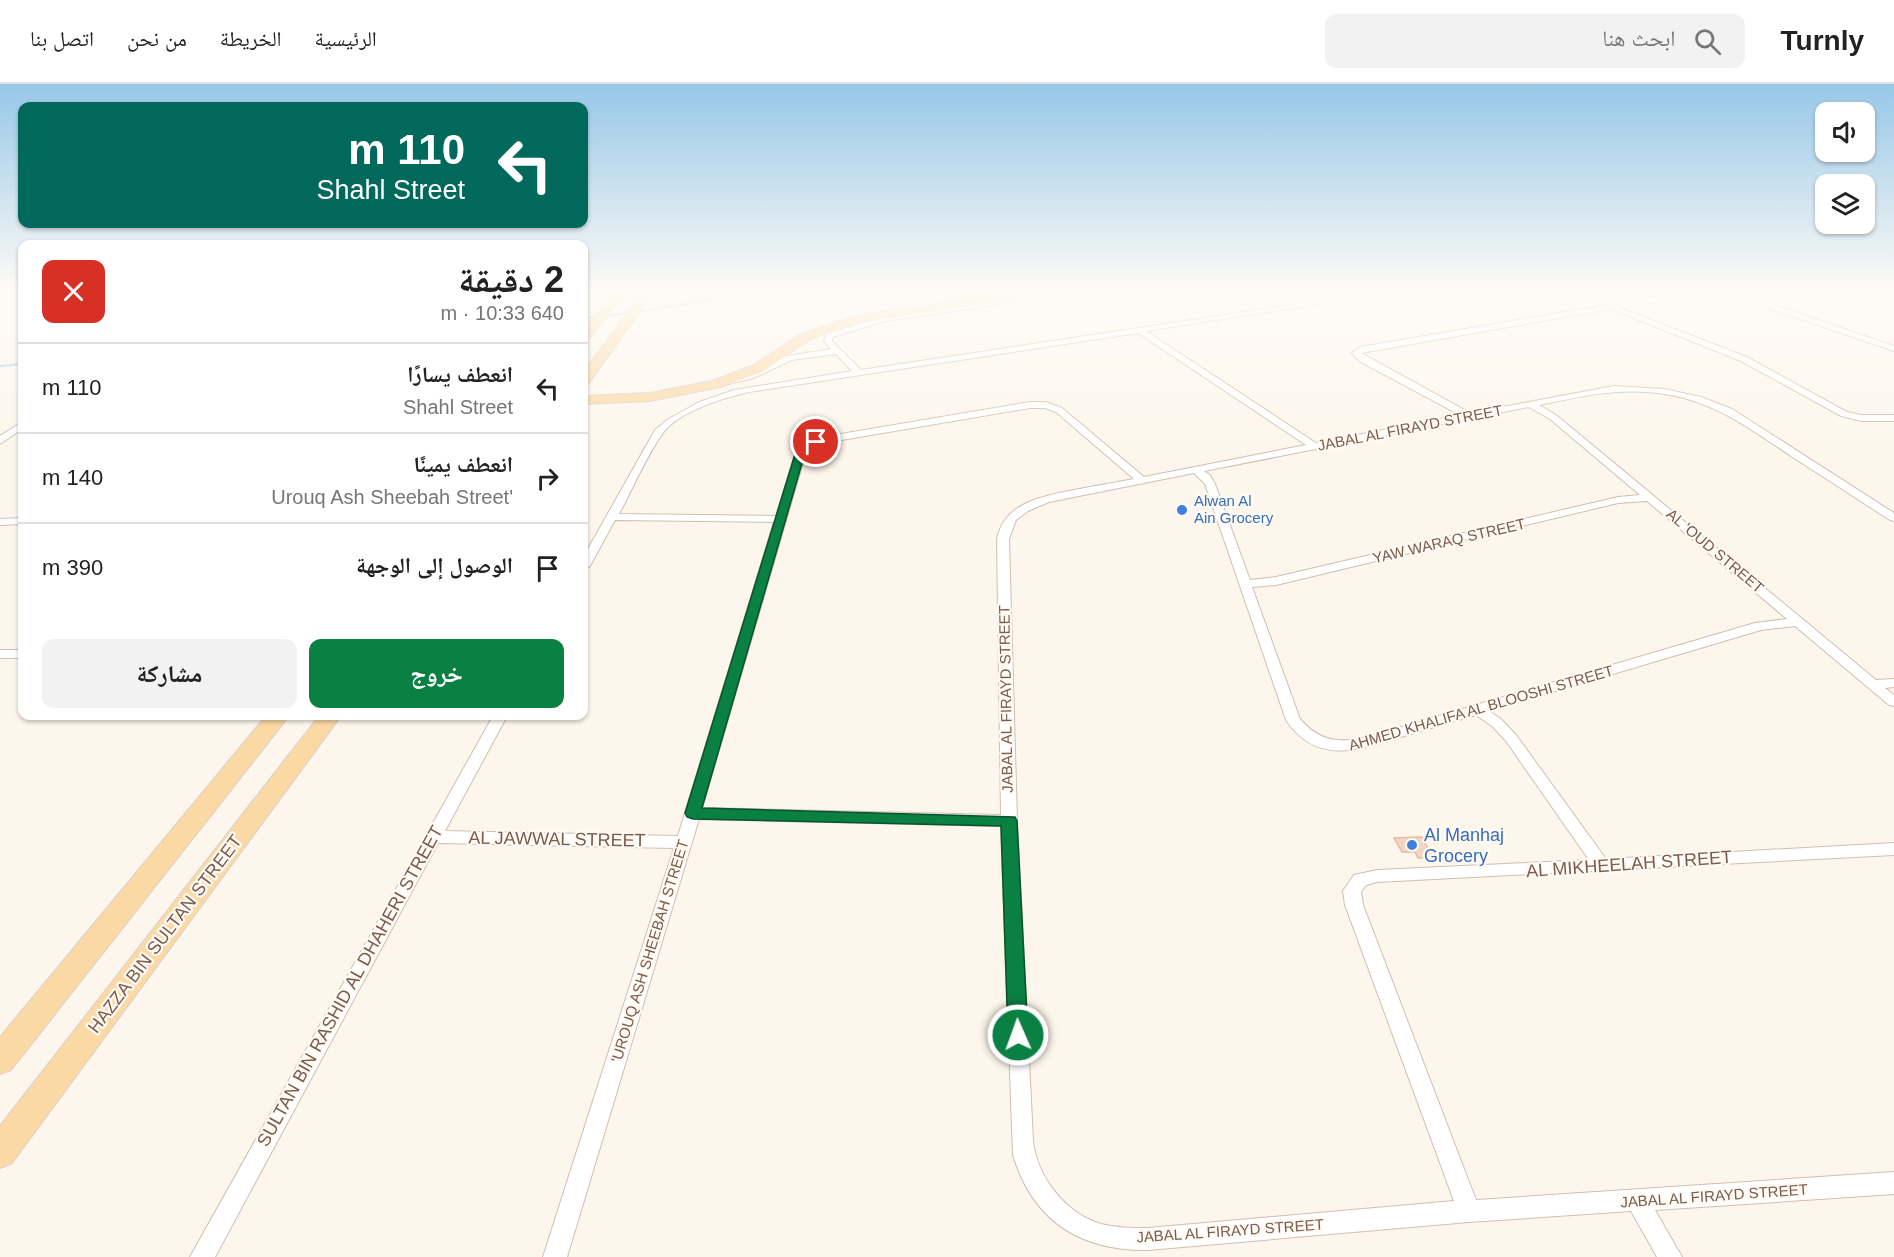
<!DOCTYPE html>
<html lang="ar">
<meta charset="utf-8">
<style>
:root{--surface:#fff;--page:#f2f2f2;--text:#222;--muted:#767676;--line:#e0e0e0;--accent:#0b8043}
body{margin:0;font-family:Helvetica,"Noto Naskh Arabic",sans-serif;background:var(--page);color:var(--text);direction:rtl;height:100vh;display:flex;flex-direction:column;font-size:22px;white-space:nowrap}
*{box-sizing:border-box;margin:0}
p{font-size:20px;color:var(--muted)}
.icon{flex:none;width:33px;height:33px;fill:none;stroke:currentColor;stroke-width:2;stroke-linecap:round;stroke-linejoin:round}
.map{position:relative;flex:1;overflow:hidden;direction:ltr}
.side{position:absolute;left:18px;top:156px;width:570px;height:480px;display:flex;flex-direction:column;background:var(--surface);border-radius:12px;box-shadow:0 2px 4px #0004;direction:rtl}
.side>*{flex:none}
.banner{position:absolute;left:18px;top:18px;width:570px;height:126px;border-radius:12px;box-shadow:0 2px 4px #0004;direction:rtl;background:#00695c;color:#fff;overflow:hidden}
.buttons{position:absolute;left:1815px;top:18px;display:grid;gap:12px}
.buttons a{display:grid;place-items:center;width:60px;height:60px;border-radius:12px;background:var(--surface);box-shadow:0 2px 4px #0004;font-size:30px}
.pin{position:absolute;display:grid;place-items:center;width:51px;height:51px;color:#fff;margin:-26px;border:3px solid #fff;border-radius:50%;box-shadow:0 2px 6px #0007}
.me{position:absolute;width:66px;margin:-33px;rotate:358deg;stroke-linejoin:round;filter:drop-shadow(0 0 4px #0008)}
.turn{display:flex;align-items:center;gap:21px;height:126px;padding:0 24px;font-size:27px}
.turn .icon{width:78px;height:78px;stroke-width:2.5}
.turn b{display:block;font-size:42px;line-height:51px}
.round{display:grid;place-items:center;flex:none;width:63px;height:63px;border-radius:12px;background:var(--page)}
.head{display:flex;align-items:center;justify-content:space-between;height:102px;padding:0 24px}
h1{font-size:36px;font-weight:700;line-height:45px}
.cta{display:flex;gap:12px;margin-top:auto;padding:12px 24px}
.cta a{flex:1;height:69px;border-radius:12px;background:var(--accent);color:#fff;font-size:24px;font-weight:700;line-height:69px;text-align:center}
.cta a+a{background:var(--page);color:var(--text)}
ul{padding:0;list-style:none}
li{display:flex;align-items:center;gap:18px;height:90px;padding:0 24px;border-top:2px solid var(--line)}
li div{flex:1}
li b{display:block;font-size:22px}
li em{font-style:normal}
header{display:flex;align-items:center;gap:36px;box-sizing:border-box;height:84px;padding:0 30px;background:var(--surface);border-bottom:2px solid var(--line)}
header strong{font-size:28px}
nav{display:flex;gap:33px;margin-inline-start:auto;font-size:21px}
.search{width:420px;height:54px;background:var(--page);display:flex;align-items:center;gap:15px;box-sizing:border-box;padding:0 21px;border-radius:12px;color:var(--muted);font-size:22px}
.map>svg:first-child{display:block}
</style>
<header>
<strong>Turnly</strong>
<div class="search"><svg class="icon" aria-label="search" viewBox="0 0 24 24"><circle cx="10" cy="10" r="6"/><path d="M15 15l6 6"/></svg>ابحث هنا</div>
<nav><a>الرئيسية</a><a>الخريطة</a><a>من نحن</a><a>اتصل بنا</a></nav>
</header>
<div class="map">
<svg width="1894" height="1173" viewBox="0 0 1894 1173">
<rect width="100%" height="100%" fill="#fdf6ec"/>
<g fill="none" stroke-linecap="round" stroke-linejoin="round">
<path stroke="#a5d3da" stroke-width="2" d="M638,228L773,205
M605,232L630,229
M584,234L597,233
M0,282L22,280"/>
</g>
<path fill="#f3d5c3" stroke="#e6bba3" stroke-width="1.5" d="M1422,753L1433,774H1418L1415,768H1402L1394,754Z"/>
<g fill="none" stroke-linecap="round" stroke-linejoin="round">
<defs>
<path id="street" d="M1085,205H1106L885,237L833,253L832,257L861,286L1395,205H1414L1146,247L1316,359L1460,331L1359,277L1352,269L1360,263L1701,205H1728L1894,262V267L1718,207L1620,224L1747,273L1847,328L1861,331H1894V337H1861L1841,332L1741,277L1611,225L1361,269L1470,329L1614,302L1664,305L1701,313L1732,325L1894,429V437L1890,436C1857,415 1824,393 1791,372C1743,340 1707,312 1647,308C1610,305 1575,314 1539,321L1556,331L1876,596L1894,595V603L1885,604L1894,611V622L1889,621L1795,542L1761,546L1489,627L1502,636L1516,651L1606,775L1894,759V771L1377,798L1366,801L1361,808L1363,821L1476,1116L1894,1088V1110L1655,1126L1682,1173H1657L1631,1127L1469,1138L1148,1166C1080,1167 1033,1137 1013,1071L1001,742L699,735L567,1173H543L674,764L438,759L215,1173H190L493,632H507L445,747L678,752L774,438L615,436L590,482L584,485V472L655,346L667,336L699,318L734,306L852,287L836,270L792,276L751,295L726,300L722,297L746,291L787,272L831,265L824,257L826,250L884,233ZM1138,249L1306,361L1144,393L1062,324L1046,318H1030L823,353L806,358L796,367L776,432L619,430C633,404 646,373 663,349C679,327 724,314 749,308ZM1529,323L1550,335L1640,411L1618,413L1276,493L1250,496L1215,400L1210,391L1204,387ZM1030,324H1045L1056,328L1134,395C1116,398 1097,402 1079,405C1046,412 1005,416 997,455L1001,731L702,724L806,368L812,362L824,359ZM1194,389L1205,400L1286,636C1317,682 1360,666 1404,652C1428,645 1452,638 1476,631L1492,642L1506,657L1589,776L1377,786L1354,791L1343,807L1345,821L1454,1117L1148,1144C1132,1144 1117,1144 1101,1140C1066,1130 1036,1092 1033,1056L1017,737L1009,455L1016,436L1028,427L1049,418ZM1647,417L1787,535L1755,539L1360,655C1334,659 1317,655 1300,635L1252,503L1276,501L1618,419Z
M22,338V345L0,360V352Z
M22,434V440L0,441V435Z
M0,566H22V574H0Z"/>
<path id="primary" d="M618,205H629L588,256L584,257V246Z
M645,205H656L589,299L584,300V287Z
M1039,205H1069L1064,208L857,239L809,256L762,288L720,303L650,317L584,320V312L650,309L712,297L752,282L801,250L855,232Z
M266,632H289L11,986L0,990V953Z
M319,632H341L12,1079L0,1084V1042Z"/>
</defs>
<use href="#street" stroke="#d1beb0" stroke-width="2"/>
<use href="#primary" stroke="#dad1cd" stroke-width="2"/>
<use href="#street" fill="#fff" fill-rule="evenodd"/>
<use href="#primary" fill="#fbd9a5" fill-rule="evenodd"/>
</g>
<linearGradient id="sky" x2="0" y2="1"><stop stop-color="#97c7e8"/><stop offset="0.56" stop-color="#fefbf6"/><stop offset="1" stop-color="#fefbf6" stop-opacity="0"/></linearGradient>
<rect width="1894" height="369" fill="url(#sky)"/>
<path fill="#0b8043" stroke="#07532c" stroke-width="1.5" d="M812,356L820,358L805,369L702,724L1015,733L1017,737L1028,951L1025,957L1018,959L1011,957L1008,951L1001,742L693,735L687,733L685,729L796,367Z"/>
<g fill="#3f7fe0" stroke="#fffaf3" stroke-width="2">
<circle cx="1182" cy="426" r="6"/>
<circle cx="1412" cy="761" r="6"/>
</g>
<g text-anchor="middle" stroke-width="4.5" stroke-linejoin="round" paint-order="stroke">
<g font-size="15" fill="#7a5c4d" stroke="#fffaf3">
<text transform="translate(1410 344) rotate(-11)" y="5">JABAL AL FIRAYD STREET</text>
<text transform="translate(1449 457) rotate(-13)" y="5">YAW WARAQ STREET</text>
<text transform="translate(1715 467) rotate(40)" y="5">AL 'OUD STREET</text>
<text transform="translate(1006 615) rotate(-91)" y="5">JABAL AL FIRAYD STREET</text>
<text transform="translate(1481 624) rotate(-16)" y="5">AHMED KHALIFA AL BLOOSHI STREET</text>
<text transform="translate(650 867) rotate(-73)" y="5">'UROUQ ASH SHEEBAH STREET</text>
<text transform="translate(1714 1112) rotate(-4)" y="5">JABAL AL FIRAYD STREET</text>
<text transform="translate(1230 1147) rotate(-4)" y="5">JABAL AL FIRAYD STREET</text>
</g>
<g font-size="15" fill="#366cbe" stroke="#fffaf3" text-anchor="start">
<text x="1194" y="422">Alwan Al<tspan x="1194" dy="17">Ain Grocery</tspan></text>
</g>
<g font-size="18" fill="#366cbe" stroke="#fffaf3" text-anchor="start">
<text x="1424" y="757">Al Manhaj<tspan x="1424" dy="21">Grocery</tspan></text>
</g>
<g font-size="18" fill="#7a5c4d" stroke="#fffaf3">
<text transform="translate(557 755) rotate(1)" y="6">AL JAWWAL STREET</text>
<text transform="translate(1629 780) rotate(-4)" y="6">AL MIKHEELAH STREET</text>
<text transform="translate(165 850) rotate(-53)" y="6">HAZZA BIN SULTAN STREET</text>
<text transform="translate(350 902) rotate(-61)" y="6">SULTAN BIN RASHID AL DHAHERI STREET</text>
</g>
</g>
</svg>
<div class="buttons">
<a><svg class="icon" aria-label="sound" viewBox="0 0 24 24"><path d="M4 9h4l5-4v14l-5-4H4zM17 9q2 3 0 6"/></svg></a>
<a><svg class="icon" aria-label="layers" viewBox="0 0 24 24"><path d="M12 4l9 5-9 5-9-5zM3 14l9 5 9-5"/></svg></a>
</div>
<div class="pin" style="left:816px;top:358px;background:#d93025"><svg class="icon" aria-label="arrive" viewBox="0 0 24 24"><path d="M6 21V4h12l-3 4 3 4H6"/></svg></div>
<svg class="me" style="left:1018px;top:951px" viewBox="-20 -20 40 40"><circle r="17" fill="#0b8043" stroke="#fff" stroke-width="3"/><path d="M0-11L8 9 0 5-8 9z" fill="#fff"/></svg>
<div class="banner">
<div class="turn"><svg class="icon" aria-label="left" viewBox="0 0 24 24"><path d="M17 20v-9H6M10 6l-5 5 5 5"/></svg><div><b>110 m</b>Shahl Street</div></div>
</div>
<section class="side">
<div class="head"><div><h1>2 دقيقة</h1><p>640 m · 10:33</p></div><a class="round" style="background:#d93025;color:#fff"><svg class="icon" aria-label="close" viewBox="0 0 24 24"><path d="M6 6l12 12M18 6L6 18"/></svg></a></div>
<ul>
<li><svg class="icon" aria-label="left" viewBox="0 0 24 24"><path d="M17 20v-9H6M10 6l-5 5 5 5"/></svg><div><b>انعطف يسارًا</b><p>Shahl Street</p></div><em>110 m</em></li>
<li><svg class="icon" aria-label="right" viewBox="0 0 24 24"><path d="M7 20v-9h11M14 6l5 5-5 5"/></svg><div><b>انعطف يمينًا</b><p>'Urouq Ash Sheebah Street</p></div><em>140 m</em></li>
<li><svg class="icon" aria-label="arrive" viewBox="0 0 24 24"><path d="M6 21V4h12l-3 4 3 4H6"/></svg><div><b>الوصول إلى الوجهة</b></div><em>390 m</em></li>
</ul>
<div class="cta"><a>خروج</a><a>مشاركة</a></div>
</section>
</div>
